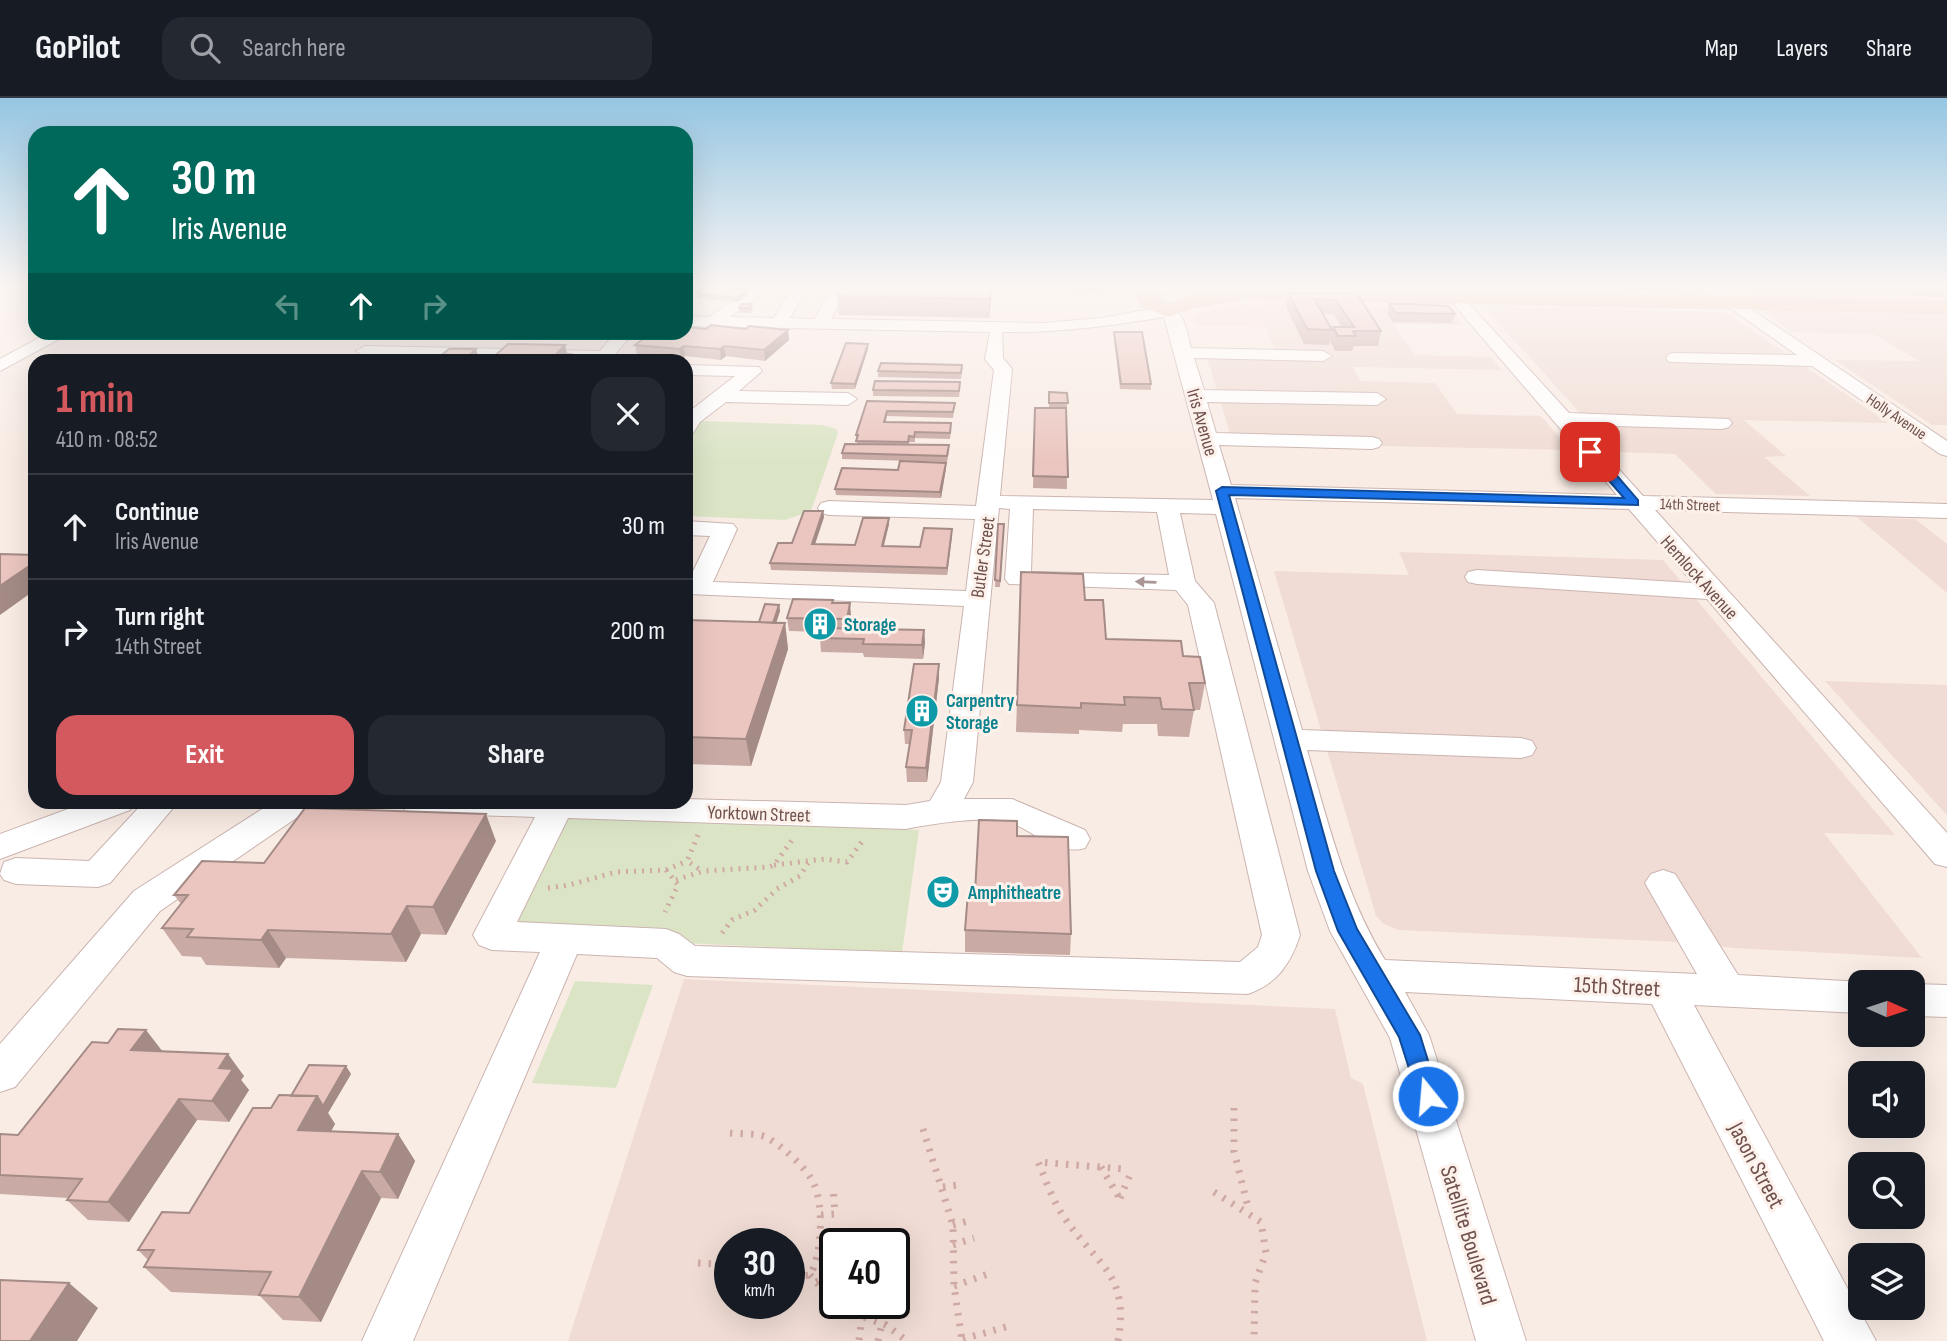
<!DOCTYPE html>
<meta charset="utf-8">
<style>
:root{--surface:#171b24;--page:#242831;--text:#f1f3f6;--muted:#9ea1a6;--line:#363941;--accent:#d4595f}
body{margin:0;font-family:"Sofia Sans Condensed",sans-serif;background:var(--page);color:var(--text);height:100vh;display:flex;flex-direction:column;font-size:26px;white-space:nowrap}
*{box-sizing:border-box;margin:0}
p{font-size:23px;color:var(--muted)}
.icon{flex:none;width:38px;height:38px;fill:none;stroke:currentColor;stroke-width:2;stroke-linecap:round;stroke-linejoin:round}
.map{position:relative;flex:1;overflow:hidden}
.drawer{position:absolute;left:28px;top:256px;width:665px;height:455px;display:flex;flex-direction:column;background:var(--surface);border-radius:21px;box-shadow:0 7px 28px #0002}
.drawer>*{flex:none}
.guide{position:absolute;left:28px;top:28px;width:665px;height:214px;border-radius:21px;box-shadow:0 7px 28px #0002;background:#00695c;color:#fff;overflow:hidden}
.needle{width:46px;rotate:93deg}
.controls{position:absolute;left:1848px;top:872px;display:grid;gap:14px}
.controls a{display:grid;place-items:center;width:77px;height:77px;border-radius:14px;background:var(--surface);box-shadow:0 7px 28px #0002;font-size:35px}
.speed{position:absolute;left:714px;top:1130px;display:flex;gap:14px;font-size:35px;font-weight:700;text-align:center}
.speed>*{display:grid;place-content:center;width:91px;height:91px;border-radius:50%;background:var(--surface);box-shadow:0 7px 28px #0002;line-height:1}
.speed small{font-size:18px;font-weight:400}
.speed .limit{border:4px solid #111;border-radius:10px;background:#fff;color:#111}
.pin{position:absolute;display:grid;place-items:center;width:60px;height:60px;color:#fff;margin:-30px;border-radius:14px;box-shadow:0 4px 10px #0006}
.me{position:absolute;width:77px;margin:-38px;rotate:343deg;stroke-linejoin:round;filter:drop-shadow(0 0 5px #0008)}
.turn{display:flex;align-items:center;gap:24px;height:147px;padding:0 28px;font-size:32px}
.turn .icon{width:91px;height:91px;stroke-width:2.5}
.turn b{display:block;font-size:49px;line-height:60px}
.lanes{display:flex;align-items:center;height:66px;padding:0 28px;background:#0003;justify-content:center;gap:35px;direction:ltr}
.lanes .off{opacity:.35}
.round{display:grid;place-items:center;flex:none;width:74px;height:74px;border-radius:21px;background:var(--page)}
.overview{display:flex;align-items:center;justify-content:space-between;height:119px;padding:0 28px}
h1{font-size:42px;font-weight:700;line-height:52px;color:var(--accent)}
.action{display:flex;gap:14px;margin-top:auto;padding:14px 28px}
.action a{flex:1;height:80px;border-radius:21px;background:var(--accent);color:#fff;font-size:28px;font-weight:700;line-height:80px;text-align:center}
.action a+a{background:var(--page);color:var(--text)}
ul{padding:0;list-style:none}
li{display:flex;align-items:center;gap:21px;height:105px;padding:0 28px;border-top:2px solid var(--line)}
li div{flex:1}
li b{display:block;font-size:26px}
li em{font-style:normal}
header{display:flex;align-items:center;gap:42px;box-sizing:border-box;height:98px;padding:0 35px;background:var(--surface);border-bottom:2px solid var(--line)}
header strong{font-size:33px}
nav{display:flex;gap:38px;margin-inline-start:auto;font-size:24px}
.search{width:490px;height:63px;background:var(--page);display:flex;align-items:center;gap:18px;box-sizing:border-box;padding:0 24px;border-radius:21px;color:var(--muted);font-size:26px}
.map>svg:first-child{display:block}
</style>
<header>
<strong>GoPilot</strong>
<div class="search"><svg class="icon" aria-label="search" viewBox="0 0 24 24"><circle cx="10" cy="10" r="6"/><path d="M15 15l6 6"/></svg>Search here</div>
<nav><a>Map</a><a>Layers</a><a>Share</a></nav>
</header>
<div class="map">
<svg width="1947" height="1243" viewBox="0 0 1947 1243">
<rect width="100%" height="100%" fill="#f9ece5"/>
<path fill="#f0dcd4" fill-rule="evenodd" d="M1724,189H1947V201L1742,196Z
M1268,205L1437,208L1449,211L1463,227L1393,226L1415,257L1491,259L1502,272L1353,269L1360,283L1435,285L1457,316L1541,318L1570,352L1233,345L1205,253L1276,254L1256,207Z
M1491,208L1725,214L1888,325L1744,322L1786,358L1764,359L1810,398L1716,396L1675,356L1615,354L1486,211Z
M1772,213L1947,216V327H1932L1835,262L1919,263L1873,236L1792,234L1765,214Z
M1857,419L1915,421L1947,446V495Z
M1399,454L1663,462L1895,737L1824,735L1922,860L1734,850L1679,844L1399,832L1384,826L1376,818L1274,473L1409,477Z
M1825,583L1947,587V717L1889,654Z
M684,881L1335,911L1351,980L1363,986L1427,1243H568ZM730,1146H789V1206H730ZM835,1146H894V1206H835Z"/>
<path fill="#f8dbda" d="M1243,206H1255L1266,229L1197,228L1194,220L1199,215Z"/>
<path fill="#dbe5c6" d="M702,323L822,327L836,331L838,335L811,413L785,422L686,418V341L696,325Z
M566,717L919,732L902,855L506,837Z
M575,883L653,887L616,990L532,985Z"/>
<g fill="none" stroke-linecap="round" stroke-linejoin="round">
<defs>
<path id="minor" d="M753,189H771L730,219L774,220L792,189H808L790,220L815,221L831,189H847L831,221L1044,225L1101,220L1168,208C1185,213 1187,235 1191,250L1323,253L1332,258L1323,263L1194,260L1204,292L1377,295L1386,301L1377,307L1207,304L1216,335L1372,339L1379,341L1382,345L1379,349L1372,351L1219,347L1231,387L1617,397L1451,203L1448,200L1451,197H1461L1569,315L1729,321L1732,325L1729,329L1722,331L1579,327L1643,398L1947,406V420L1655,412L1947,735V769L1935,766L1707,501L1477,486L1468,484L1465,479L1468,474L1477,472L1693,485L1629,411L1235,400L1302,632L1521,640L1532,643L1536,650L1532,657L1521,660L1307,652C1328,724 1345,797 1385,862L1697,876L1645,785L1651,776L1663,772L1675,776L1738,877L1863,884H1860V915L1694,907L1876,1243H1824L1652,906L1405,894L1429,937L1526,1243H1476L1390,940L1330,833L1308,773L1216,416L1180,415L1195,483L1214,505L1300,837C1291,865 1277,886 1248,896L687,878L674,874L657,860L577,856L413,1243H362L540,854L492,852L479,847L473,837L535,719L417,715L405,712L401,704H686V701L906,707L930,703L941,684L964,508L688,496L686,488L710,438L686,437V423L733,426L737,431L713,484L966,493L975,421L829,417L821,415L818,410L821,405L829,403L976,408L994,272L985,261L990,234L686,228V218L709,219ZM1164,219L1213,402L1000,398L1012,271L1003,260L1002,234C1058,235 1110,228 1164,219ZM999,410L1010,411L1005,481L1009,486L1176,492L1188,507L1262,837L1258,849L1240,864L695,848L679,836L666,831L517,824L568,720L906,731C929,726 988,717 1009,724C1034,733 1058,758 1085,750L1090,741L1085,732L1012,701H964L973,684ZM1033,411L1157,414L1169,477L1031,474Z
M1149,189H1170L1172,192L1164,197Z
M1700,189H1718L1947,343V358L1940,356L1812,268L1669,264L1666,260L1669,256L1675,255L1797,257Z
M50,234H72L0,273V261Z
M616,234H634L610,262L443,260L422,262L423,260L365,258L356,253L365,248L600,253Z
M686,267L759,269L762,273L739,293L848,295L857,301L848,307L726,304L700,324L693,335L686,337V316L735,278L686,277Z
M87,704H134L130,712L0,761V736Z
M144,704H178L110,785L98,789L16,786L4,782L0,776L4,764L16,760L89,763Z
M273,704H312L308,712L160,813L15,989L0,994V946L134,793Z
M1913,886L1947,887V919L1913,918Z"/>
<path id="major" d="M1138,189H1152L1157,201L1168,206L1186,199L1244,189L1947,203V215L1244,201L1191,210L1168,219L1142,208L1136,192Z"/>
</defs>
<use href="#minor" stroke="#cbb4b0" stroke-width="2"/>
<use href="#major" stroke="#d4caca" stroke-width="2"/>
<path stroke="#cfa9a4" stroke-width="5" stroke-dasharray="2 6" stroke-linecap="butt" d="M698,737L687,763L702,773
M774,767L825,761L847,764L864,741
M666,772L687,763
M676,782L703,773L769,769L774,767L795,738
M548,790L569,787L616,774L666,772L678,787L665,814
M722,835L732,822L755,812L777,791L800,778L808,765"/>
<path stroke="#cfa9a4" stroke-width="7" stroke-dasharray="2.5 8" stroke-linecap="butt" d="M1234,1010V1053L1249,1113
M923,1031L953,1127L954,1188L962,1243
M730,1035C741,1036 758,1035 768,1040C784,1050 806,1069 814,1086C824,1108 822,1157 810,1177L789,1179
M1101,1069L1120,1101
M943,1089L958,1087
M1214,1094L1261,1124L1266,1155L1255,1185L1254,1243
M1120,1100L1132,1072
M821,1117L835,1116L833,1089
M953,1127L972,1122
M820,1141L845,1134
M953,1147L974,1140
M698,1165L730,1167
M810,1177L835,1205
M816,1184L835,1177
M954,1188L991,1175
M836,1206L844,1212L886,1227L907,1243
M963,1241L1009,1228
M859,1242L862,1217
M878,1243L882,1226
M1118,1243C1130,1175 1097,1168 1064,1119C1052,1102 1046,1082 1038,1064L1124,1071"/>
<use href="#minor" fill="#fff" fill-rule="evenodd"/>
<use href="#major" fill="#f0c0a5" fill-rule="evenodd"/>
</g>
<path fill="#caaaa5" d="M842,189H993L992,195L989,220L839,217L837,198Z
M1057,189H1111L1093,194H1076Z
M1455,189H1673L1672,193Z
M1894,189H1947V199L1911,198Z
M696,195L748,196L737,204L697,200Z
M1288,195L1357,196L1381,233L1378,248H1354L1352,253H1335L1330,243L1333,229H1341L1334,216H1322L1332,232L1329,247L1304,246L1286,209Z
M741,206L753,211L751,215H740L739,210Z
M1389,206L1455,216L1452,225L1393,224L1387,216Z
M706,231L788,232L789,242L765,263L726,258L721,262L685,258L681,262L637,257L635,247Z
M548,234H596L594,236Z
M1114,234L1151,286V292L1120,291L1114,239Z
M868,251L855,291H832L831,285Z
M962,272L961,281L878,279V273Z
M960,290L959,299L873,298V292Z
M1049,294L1067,295V310H1066L1067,391L1033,390L1035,321L1049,310Z
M867,303L955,305L953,320L887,318L886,324L951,331L950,341L915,340V344H909V347L949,353L947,364L842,361V355L857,347L856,337Z
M946,365V370L941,400L836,397L835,391L898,372Z
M823,413L824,419L815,446L855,447L889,420V426L884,448L920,449L952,431L947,477L771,472L770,465Z
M998,426H1004L1000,489H995Z
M1021,474L1085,502L1106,541L1183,558L1205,585L1200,612H1194L1189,639L1158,638L1157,626H1123L1122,634L1079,632V636L1016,634Z
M833,505L851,518L849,530L924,532L925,545L923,561L864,559L863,555L821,554L820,540L821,534L789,533L787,520Z
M779,507L780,513L776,525H785L788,551L751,668L686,666V522L759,524Z
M939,566V580L927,684H907L906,669L910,646H905L904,632Z
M1017,738L1071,836L1070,857L965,854V832L975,795Z
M496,743L446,837L421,836L406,864L286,860L279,870L206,867L201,859L182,858L162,830L181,806L174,797L264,765Z
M163,953L244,978L241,982L249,992L229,1024L197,1022L129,1124L88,1122L67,1102L68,1100L0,1096V1036L18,1037Z
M351,976L328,1015L335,1026L331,1033L398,1036L415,1063L398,1101L381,1100L321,1224L283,1222L260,1198L171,1194L144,1169L148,1162L138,1152L189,1115L271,1010L291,998Z"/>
<path fill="#a48b86" d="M991,189H993L992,195L989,220V201Z
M1094,189H1111L1093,194Z
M748,192V196L737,204L736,200Z
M788,232L789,242L765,263L764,252Z
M868,246V251L855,291V286Z
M565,247L568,259L571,256L573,262H558L557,255Z
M684,248L685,258L681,262L679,251Z
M724,248L726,258L721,262L720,251Z
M476,251L479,261L478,262H464Z
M946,365V370L941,400L940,394Z
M823,413L824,419L813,452L812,446Z
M889,420V426L882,454V448Z
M952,431V438L947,477V470Z
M35,464V492L0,517V488Z
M850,505L851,518L848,535L847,521Z
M779,507L780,513L772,538L771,531Z
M785,525L788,551L751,668L746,641Z
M924,532L925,545L923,561L922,547Z
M939,566V580L927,684L926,670Z
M486,716L496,743L446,837L433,809Z
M407,808L421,836L406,864L391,836Z
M268,832L286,860L279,870L261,842Z
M146,932L163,954L131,952Z
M228,956L244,978L241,982L249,992L229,1024L212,1003L219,970Z
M346,968L351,976L328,1015L335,1026L317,1059L298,1032L317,998Z
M179,1001L197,1022L129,1124L108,1104Z
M398,1036L415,1063L398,1101L380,1074Z
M362,1073L381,1100L321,1224L299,1199Z
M69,1185L98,1210L77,1243H30Z"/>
<path fill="#ebc6c0" stroke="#a48b86" stroke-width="2" d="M706,189H721L748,192L736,200L696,195Z
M842,189H991L989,201L837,198Z
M1288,195L1357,196L1381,233H1353L1356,238H1338L1333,229H1354L1336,202L1314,201L1332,232L1307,231Z
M741,206H752L750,210H739Z
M1389,206H1410L1448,208L1455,216L1396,215Z
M711,227L746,231L749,228L788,232L764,252L724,248L720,251L684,248L679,251L635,247L653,234H686V229L706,231Z
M1114,234H1142L1151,286H1121Z
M846,245L868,246L855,286L831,285Z
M508,246L565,247L557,255L571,256L564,262H490Z
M449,251H476L464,262H436Z
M192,259L341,262H187Z
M881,265L962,267L961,275L878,273Z
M875,283L960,284L959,293L873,292Z
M1049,294L1067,295L1068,305H1049Z
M867,303L955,305L953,314L887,313L884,324L951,325L950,335L915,334L914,339L909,338L908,344L856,343L858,337H856Z
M1035,310H1066L1068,379L1033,378Z
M845,346L949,347L947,358L842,355Z
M900,363L946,365L940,394L835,391L842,370L898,372Z
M804,413H823L812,446L855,447L863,420H889L882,448L920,449L924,430L952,431L947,470L770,465L778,445H792Z
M998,426H1004L1000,483L995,482Z
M0,456L35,457V464L0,488Z
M1021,474L1083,476L1085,502H1103L1106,541L1181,543L1183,558L1200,559L1205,585H1189L1194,612L1162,611L1160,600L1124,599L1125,607L1081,605V610L1017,607Z
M793,501L833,502L832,505H850L847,521L787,520Z
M765,506L779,507L773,525L759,524Z
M686,522L785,525L746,641L686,639Z
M822,530L924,532L922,547L863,546L864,541L820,540Z
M914,566H939L926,670L906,669L912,632H904Z
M305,710L486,716L433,809L407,808L391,836L268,832L261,842L187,839L193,831L162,830L188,797H174L202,763L264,765Z
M979,722L1017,723V738L1068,739L1071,836L965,832L968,795H975Z
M118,931L146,932L131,952L228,956L219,970L233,971L212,1003L179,1001L108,1104L67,1102L82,1081L0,1077V1036L18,1037L92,944L108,945Z
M309,967L346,968L323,1008L317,998H291Z
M279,997L317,998L298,1032L398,1036L380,1074L362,1073L299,1199L259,1197L271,1174L144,1169L154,1152H138L162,1114L189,1115L253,1010H271Z
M0,1182L69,1185L30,1243H0Z"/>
<defs><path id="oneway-solid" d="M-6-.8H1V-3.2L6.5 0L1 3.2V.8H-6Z" transform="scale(1.75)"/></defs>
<use fill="#a99695" href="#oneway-solid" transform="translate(1146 484) rotate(-178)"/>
<linearGradient id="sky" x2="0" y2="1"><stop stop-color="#96c6e3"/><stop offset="0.52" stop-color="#fcf6f3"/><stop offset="1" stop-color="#fcf6f3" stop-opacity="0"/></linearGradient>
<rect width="1947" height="363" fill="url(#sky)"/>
<path fill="#1a73e8" stroke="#114b97" stroke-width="2" d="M1586,351H1594L1638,402V407L1229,397L1334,773L1357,831L1420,937L1439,998L1436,1005L1428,1008L1420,1005L1399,939L1338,833L1316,773L1216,393L1222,389L1624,400L1586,356Z"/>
<defs>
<symbol id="building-disc" viewBox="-11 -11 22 22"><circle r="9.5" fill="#0f9aa8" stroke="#fcf1eb"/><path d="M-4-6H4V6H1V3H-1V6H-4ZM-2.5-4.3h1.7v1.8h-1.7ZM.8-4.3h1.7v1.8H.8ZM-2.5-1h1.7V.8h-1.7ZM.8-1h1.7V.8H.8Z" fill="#fff"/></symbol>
<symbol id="theatre-disc" viewBox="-11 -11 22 22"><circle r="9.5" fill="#0f9aa8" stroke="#fcf1eb"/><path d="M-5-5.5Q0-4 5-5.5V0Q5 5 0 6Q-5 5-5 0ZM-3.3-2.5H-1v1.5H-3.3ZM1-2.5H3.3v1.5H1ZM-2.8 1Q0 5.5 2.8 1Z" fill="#fff"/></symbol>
</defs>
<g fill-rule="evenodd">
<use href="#building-disc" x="801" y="507" width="38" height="38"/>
<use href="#building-disc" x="903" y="594" width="38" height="38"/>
<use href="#theatre-disc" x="924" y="775" width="38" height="38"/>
</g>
<g text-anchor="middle" stroke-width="6" stroke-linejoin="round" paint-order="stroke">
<g font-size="16" fill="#6f504e" stroke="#fcf1eb">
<text transform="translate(1897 318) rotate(34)" y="6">Holly Avenue</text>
<text transform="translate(1690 406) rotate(2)" y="6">14th Street</text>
</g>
<g font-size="19" fill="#6f504e" stroke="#fcf1eb">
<text transform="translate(1203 324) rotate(74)" y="7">Iris Avenue</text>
<text transform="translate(982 459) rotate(-82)" y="7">Butler Street</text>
<text transform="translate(1700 479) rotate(48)" y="7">Hemlock Avenue</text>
<text transform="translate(759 715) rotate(2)" y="7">Yorktown Street</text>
</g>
<g font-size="19" font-weight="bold" fill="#0d838f" stroke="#fcf1eb" text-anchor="start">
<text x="844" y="533">Storage</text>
<text x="946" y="609">Carpentry<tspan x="946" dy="22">Storage</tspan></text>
<text x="968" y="801">Amphitheatre</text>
</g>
<g font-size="23" fill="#6f504e" stroke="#fcf1eb">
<text transform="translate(1617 888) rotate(3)" y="8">15th Street</text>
<text transform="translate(1757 1067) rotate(62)" y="8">Jason Street</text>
<text transform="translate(1469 1137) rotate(73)" y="8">Satellite Boulevard</text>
</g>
</g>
</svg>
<div class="controls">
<a><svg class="needle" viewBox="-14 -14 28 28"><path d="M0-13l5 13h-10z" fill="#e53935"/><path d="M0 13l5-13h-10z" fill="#9ea1a6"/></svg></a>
<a><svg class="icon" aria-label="sound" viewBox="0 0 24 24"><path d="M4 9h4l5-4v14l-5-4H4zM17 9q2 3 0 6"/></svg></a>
<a><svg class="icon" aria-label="search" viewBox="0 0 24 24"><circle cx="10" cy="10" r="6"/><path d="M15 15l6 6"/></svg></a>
<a><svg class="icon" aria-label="layers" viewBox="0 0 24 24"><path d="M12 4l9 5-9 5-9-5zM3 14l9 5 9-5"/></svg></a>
</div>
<div class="speed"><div>30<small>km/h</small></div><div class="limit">40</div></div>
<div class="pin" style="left:1590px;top:354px;background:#d93025"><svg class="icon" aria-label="arrive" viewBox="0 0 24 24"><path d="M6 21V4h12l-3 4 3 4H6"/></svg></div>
<svg class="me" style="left:1428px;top:998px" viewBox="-20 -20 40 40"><circle r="17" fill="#1a73e8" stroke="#fff" stroke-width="3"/><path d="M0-11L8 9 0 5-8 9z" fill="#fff"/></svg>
<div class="guide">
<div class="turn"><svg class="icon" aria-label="ahead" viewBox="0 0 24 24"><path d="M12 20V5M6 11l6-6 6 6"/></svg><div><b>30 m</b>Iris Avenue</div></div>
<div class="lanes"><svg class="icon off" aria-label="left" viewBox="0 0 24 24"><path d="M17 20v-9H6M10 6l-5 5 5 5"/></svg><svg class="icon" aria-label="ahead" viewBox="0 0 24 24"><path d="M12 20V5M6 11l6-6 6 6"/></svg><svg class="icon off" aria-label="right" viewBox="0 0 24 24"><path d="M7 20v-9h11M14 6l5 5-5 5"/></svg></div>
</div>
<section class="drawer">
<div class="overview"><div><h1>1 min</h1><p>410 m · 08:52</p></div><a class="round"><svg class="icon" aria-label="close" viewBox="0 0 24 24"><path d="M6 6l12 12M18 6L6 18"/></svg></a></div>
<ul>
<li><svg class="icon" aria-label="ahead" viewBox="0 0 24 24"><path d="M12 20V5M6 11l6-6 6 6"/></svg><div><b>Continue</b><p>Iris Avenue</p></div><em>30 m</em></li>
<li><svg class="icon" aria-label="right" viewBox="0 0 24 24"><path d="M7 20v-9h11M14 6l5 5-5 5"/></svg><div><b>Turn right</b><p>14th Street</p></div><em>200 m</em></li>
</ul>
<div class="action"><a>Exit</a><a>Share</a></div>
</section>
</div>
